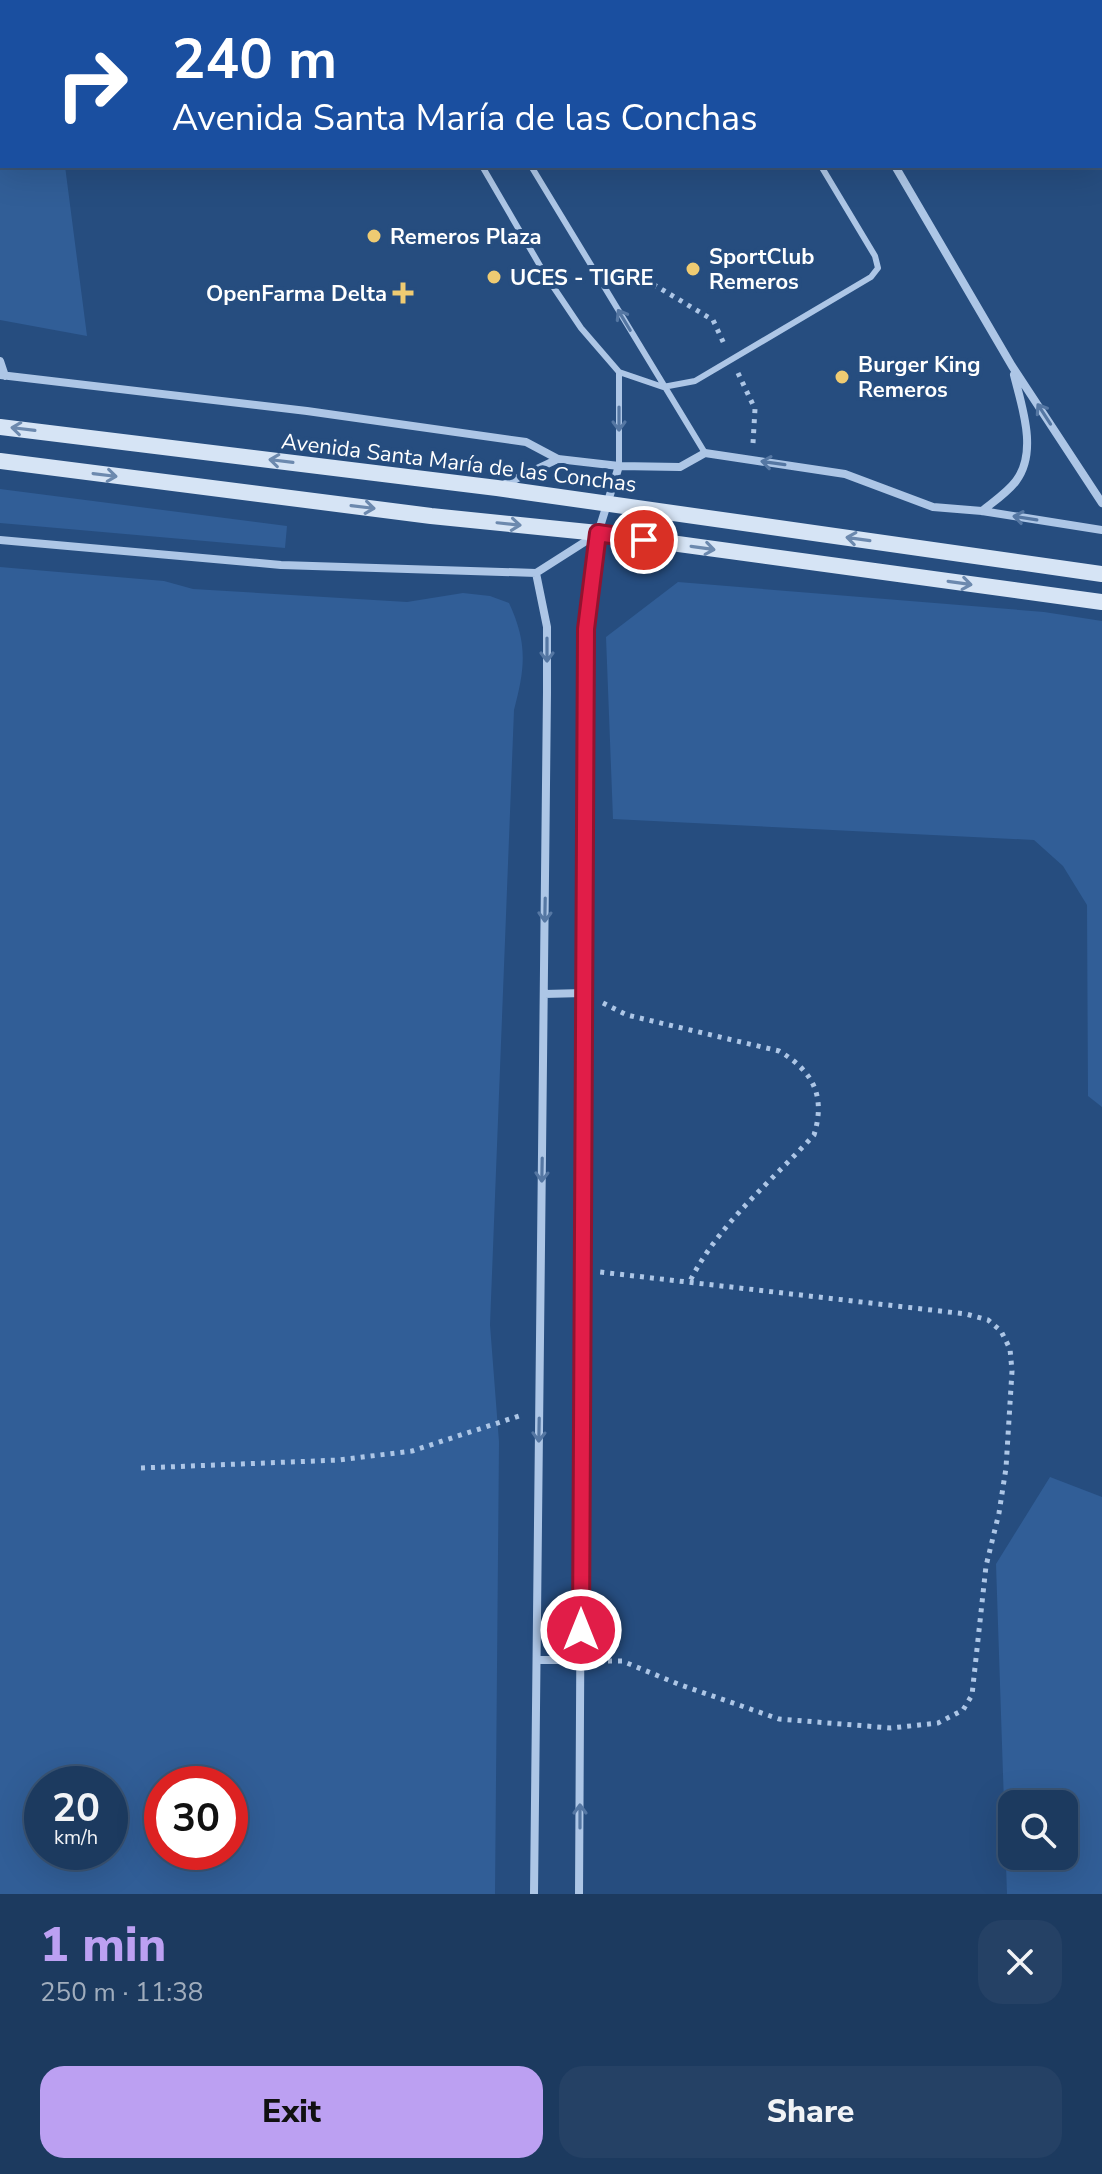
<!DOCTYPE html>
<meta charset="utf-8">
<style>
:root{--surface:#1c3a5f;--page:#254165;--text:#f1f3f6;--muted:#a0adbd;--line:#3a5474;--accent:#bca0f2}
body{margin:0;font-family:"Nunito Sans",sans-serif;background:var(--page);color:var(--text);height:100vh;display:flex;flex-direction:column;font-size:30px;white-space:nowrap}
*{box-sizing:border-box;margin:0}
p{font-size:26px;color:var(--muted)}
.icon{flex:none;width:44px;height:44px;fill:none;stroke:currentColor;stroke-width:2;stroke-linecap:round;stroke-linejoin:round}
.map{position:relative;height:1894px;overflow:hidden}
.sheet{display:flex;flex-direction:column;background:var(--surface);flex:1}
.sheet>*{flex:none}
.banner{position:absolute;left:0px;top:0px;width:1102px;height:168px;box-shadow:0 8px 32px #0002,0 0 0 2px var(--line);background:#1a4fa0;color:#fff;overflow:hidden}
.fabs{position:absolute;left:998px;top:1790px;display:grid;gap:16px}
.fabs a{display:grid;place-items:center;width:80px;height:80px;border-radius:16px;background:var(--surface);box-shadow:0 8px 32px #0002,0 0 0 2px var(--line);font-size:40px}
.speed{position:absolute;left:24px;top:1766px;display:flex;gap:16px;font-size:40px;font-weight:700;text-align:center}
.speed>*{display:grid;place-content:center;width:104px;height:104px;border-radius:50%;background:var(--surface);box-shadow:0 8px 32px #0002,0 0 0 2px var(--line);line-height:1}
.speed small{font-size:20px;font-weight:400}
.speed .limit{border:12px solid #d22;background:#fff;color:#111}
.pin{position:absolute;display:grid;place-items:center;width:68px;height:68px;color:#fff;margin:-34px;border:4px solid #fff;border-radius:50%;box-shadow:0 2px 8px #0007}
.me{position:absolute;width:88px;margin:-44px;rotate:0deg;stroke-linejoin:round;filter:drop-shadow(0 0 6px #0008)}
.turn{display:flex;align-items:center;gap:28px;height:168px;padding:0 40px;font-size:36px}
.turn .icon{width:104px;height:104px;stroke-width:2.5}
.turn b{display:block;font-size:56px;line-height:68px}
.round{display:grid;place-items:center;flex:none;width:84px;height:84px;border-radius:24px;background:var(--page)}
.head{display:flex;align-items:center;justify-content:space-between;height:136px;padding:0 40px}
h1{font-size:48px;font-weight:800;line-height:60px;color:var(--accent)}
.button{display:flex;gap:16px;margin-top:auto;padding:16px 40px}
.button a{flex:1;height:92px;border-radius:24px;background:var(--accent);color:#111;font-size:32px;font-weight:800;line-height:92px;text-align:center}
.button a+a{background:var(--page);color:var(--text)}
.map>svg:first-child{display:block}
</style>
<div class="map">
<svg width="1102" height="1894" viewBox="0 0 1102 1894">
<rect width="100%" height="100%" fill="#264d7f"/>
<path fill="#315e97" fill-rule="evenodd" d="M0,0H43L44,2H2V166H65L87,336L0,320Z
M0,489L287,526L285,548L0,523Z
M0,567L164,581L193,589L407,602L463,593L490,596L509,603C528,644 525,668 514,710L490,1325L499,1442L495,1894H0ZM42,1784H110V1852H42ZM230,1784V1852H162V1784Z
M678,582L1044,612L1102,621V1107L1088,1096L1087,905L1063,866L1034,840L613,819L606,637Z
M1050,1477L1102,1497V1894H1007L996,1564ZM1064,1804V1856H1012V1804Z"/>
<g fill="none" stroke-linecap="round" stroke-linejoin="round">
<path stroke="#adc6e6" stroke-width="5" stroke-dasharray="4 6" stroke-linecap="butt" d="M418,0L419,2
M636,274L713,320L725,346
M738,373L755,409L753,443
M603,1003L627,1015L779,1051C813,1071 826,1096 814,1135C770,1183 718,1224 689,1283
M141,1468L339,1460L412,1451L522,1415
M598,1661H622L678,1684L779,1719L891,1728L938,1723L963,1710L972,1695L986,1566L999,1513L1006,1468L1012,1371L1010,1349L1001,1331L988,1320L966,1314L600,1272"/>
<path stroke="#adc6e6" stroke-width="6" d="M721,0L723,2
M1100,92L1102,94
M1100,109L1102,108
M482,166L546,276L581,328L619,372L663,387L695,381L871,277L878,268L875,256L821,166
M531,166L705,453
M619,466V372"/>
<path stroke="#adc6e6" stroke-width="8" d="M797,0L798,2
M895,166L1012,366L1102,503
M0,361L5,376
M0,375L307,411L526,442L558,459L619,466L680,467L705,453L845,474L933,507L982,511L1102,530
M501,486L558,459
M982,511C993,502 1007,493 1016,481C1038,452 1022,407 1014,375
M0,540L281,565L536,573L594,536
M544,994L584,993
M537,1660H581
M534,1894L547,692V627L536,573
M579,1894L586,629L598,533L619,466"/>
<path stroke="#d6e4f5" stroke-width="16" d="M0,427L497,488L1102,574
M0,461L431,516L598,533L1102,602"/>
</g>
<defs><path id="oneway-shaft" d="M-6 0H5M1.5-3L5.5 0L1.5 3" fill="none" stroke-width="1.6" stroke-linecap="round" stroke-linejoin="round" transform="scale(2)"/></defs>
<g stroke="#5577a3">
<use href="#oneway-shaft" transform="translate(624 320) rotate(-121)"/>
<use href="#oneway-shaft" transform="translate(1044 414) rotate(-123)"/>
<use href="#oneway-shaft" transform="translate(619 419) rotate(90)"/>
<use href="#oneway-shaft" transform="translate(773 463) rotate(-172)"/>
<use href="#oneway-shaft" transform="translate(1025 518) rotate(-171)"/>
<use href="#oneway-shaft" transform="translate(547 650) rotate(90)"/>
<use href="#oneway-shaft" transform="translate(545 910) rotate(91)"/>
<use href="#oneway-shaft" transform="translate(542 1170) rotate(91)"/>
<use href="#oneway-shaft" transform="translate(539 1430) rotate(91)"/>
<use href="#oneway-shaft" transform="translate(580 1816) rotate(-90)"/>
</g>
<g stroke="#6c89ae">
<use href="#oneway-shaft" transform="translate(23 429) rotate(-173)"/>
<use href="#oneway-shaft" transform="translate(281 461) rotate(-173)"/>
<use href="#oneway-shaft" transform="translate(105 475) rotate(7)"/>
<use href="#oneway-shaft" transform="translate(363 507) rotate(7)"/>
<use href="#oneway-shaft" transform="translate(509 524) rotate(6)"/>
<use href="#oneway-shaft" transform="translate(858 539) rotate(-172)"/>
<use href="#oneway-shaft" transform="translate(703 548) rotate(8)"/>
<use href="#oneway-shaft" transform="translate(960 583) rotate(8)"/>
</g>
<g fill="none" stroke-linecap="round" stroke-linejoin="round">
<defs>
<path id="route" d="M581,1630L586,629L598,533L644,540"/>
</defs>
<use href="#route" stroke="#92132f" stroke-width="20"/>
<use href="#route" stroke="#e11d48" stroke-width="14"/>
</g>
<g fill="#efcb72" stroke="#264d7f" stroke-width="3">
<circle cx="374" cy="236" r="8"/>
<circle cx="693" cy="269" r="8"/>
<circle cx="494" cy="277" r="8"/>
<path d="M399 281h8v8h8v8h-8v8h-8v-8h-8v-8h8z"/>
<circle cx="842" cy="377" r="8"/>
</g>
<g text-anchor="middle" stroke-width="8" stroke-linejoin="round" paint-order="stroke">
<g font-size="22" font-weight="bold" fill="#fff" stroke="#264d7f" text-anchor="start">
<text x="390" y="244">Remeros Plaza</text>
<text x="709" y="264">SportClub<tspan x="709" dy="25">Remeros</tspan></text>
<text x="510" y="285">UCES - TIGRE</text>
<text x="387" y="301" text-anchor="end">OpenFarma Delta</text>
<text x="858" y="372">Burger King<tspan x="858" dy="25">Remeros</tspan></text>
</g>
<g font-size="22" fill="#fff" stroke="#264d7f">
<text transform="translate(459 462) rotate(7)" y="8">Avenida Santa María de las Conchas</text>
</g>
</g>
</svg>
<div class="fabs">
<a><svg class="icon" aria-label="search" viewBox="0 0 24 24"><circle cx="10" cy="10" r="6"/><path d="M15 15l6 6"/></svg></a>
</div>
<div class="speed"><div>20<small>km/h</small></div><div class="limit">30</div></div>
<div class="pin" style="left:644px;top:540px;background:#d93025"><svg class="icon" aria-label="arrive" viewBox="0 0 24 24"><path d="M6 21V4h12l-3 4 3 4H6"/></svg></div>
<svg class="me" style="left:581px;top:1630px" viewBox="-20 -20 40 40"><circle r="17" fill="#e11d48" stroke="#fff" stroke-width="3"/><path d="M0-11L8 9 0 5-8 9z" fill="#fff"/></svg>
<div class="banner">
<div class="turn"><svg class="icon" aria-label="right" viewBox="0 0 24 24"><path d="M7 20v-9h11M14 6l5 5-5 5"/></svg><div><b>240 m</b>Avenida Santa María de las Conchas</div></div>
</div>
</div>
<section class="sheet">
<div class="head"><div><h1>1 min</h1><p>250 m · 11:38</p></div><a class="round"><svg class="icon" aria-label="close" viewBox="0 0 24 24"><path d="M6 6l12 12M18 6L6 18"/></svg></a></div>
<div class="button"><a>Exit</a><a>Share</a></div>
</section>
